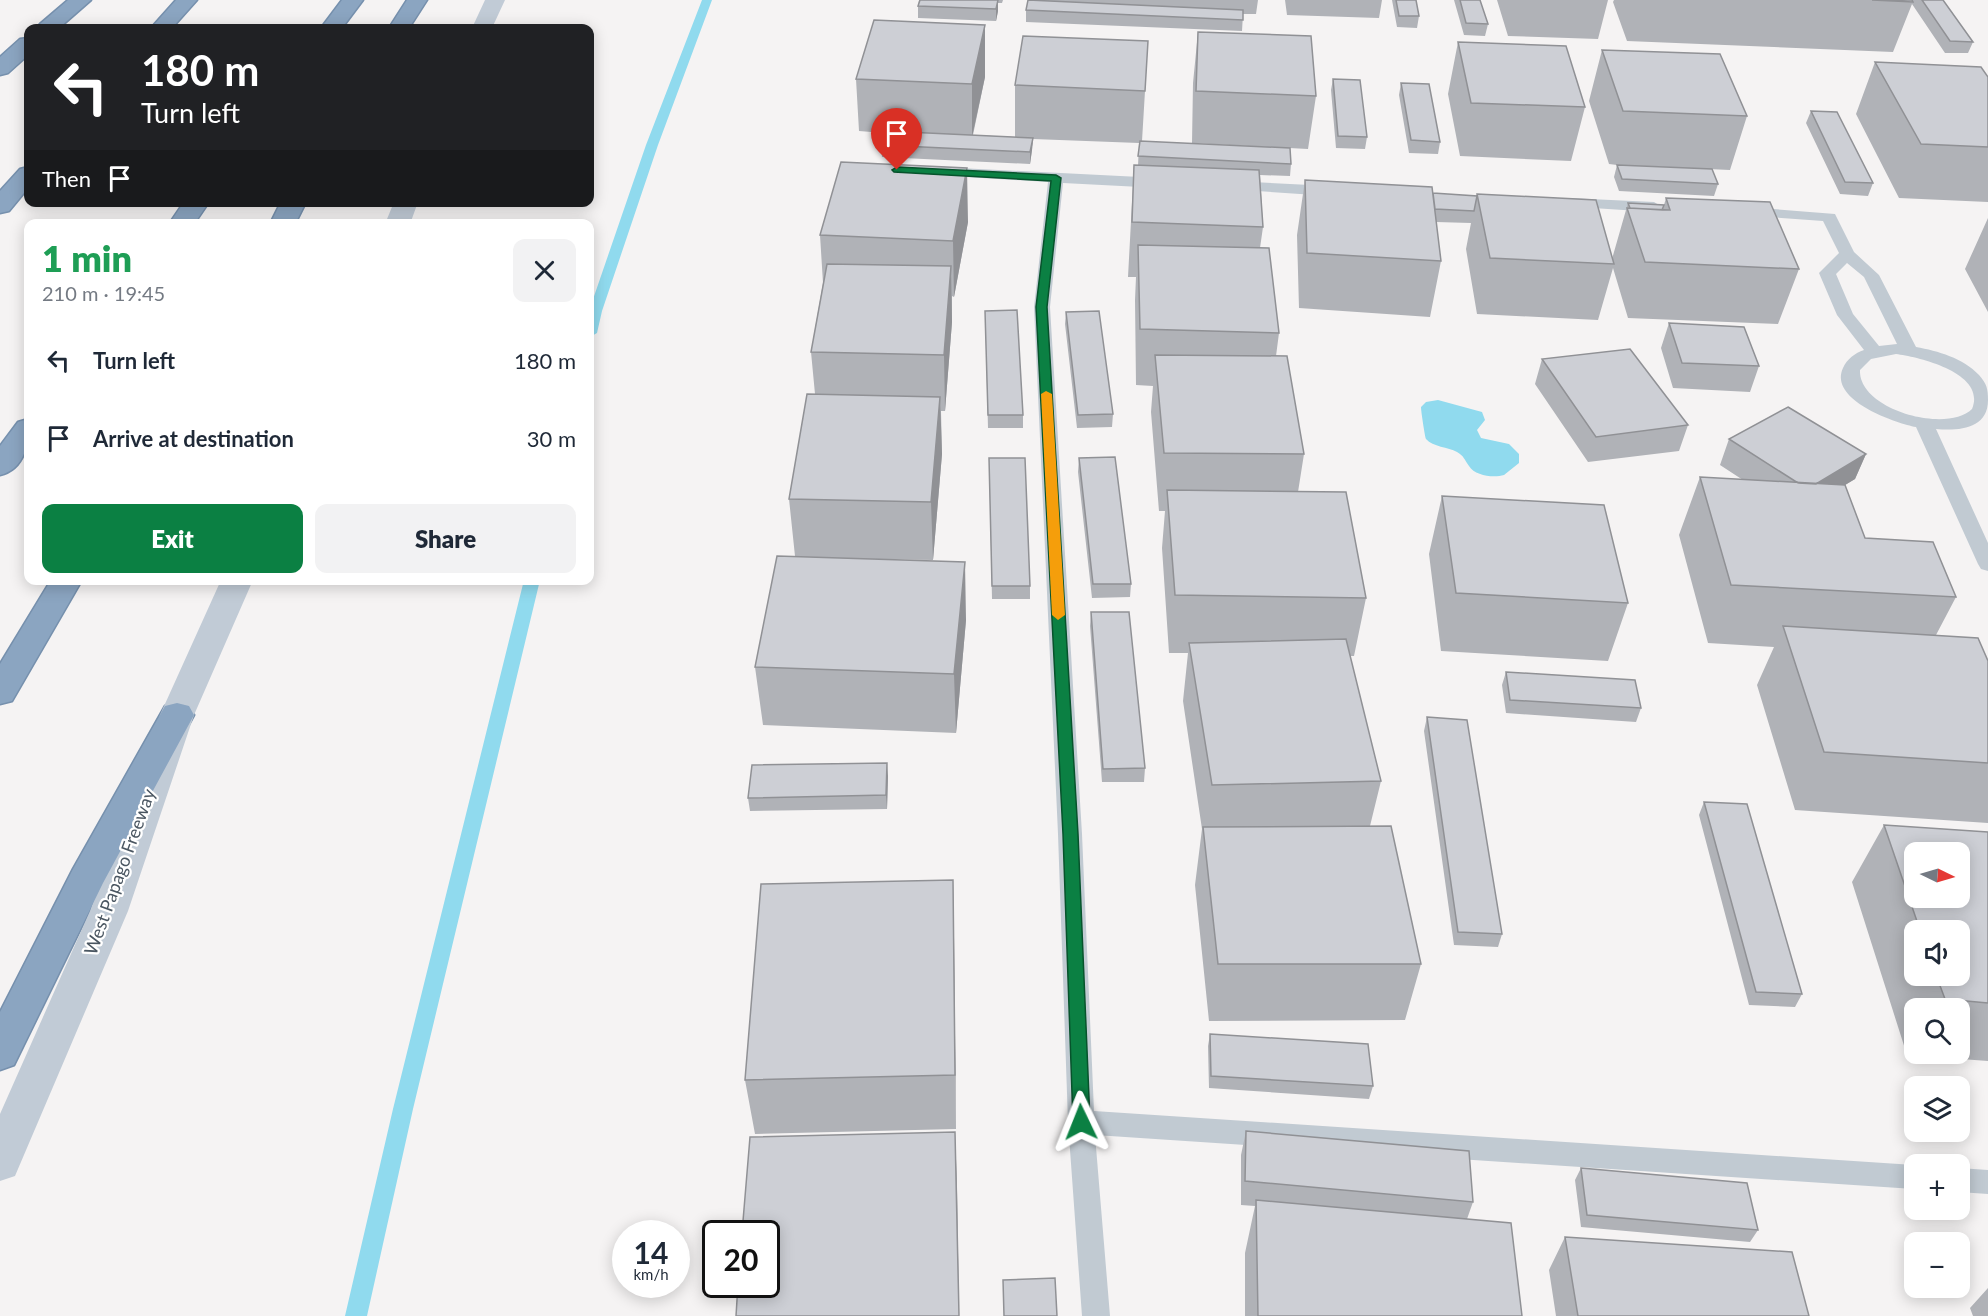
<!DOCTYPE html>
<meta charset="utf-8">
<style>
:root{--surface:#fff;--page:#f2f2f3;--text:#1f2937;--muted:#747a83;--accent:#0b8043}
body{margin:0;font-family:Lato,sans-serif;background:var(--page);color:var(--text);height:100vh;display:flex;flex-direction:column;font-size:22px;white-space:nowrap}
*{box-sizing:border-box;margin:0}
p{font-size:20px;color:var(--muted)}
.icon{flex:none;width:33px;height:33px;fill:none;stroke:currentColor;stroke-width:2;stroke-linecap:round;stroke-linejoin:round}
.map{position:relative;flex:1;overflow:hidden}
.details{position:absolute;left:24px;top:219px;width:570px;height:366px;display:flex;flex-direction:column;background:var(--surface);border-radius:12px;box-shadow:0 3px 15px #0003}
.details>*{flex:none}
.guide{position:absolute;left:24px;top:24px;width:570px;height:183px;border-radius:12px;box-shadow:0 3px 15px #0003;background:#202124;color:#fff;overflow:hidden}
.needle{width:39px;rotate:95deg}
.controls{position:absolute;left:1904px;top:842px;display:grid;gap:12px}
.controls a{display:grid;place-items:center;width:66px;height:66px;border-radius:12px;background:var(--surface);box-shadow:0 3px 15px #0003;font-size:30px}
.speed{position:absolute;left:612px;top:1220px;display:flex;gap:12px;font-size:30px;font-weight:700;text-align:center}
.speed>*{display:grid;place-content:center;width:78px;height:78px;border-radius:50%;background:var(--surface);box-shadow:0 3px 15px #0003;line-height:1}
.speed small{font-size:15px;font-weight:400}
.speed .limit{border:3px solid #111;border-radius:9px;background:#fff;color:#111}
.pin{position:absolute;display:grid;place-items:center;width:51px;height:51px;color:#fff;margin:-62px -26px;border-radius:50% 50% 50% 0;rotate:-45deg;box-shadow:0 0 6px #0007}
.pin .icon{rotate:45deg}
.me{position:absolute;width:66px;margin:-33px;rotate:358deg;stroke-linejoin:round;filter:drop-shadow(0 0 4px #0008)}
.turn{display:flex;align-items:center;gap:21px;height:126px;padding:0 18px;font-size:27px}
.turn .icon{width:78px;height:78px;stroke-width:2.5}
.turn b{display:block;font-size:42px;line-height:51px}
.then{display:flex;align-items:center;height:57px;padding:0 18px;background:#0003;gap:12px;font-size:22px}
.round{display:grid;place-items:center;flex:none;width:63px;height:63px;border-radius:12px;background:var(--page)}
.head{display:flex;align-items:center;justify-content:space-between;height:102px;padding:0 18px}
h1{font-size:36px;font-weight:800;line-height:45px;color:#1e9e55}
.action{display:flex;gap:12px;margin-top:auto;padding:12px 18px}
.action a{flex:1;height:69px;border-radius:12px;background:var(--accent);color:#fff;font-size:24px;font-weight:800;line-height:69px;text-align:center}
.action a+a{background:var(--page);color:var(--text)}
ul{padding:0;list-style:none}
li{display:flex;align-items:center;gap:18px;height:78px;padding:0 18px}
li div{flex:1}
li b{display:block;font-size:22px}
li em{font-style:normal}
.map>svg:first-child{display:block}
</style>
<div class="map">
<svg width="1988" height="1316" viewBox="0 0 1988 1316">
<rect width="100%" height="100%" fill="#f5f3f3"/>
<path fill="#90daee" d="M1438,400L1482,412L1485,420L1477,430L1481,438L1509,444L1519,454V463L1504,475C1494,478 1475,476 1469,466C1464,459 1464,456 1457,452C1448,447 1433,447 1426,439C1425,437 1421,411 1421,407L1426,402Z"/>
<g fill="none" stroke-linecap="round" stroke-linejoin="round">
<path fill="#90daee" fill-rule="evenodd" d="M702,0H712L658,145L602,311L597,333L590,337V308L646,145Z
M524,580H540L413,1109L367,1316H345L393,1109Z"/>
<defs>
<path id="motorway" d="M68,0H91L59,28H37L40,24Z
M176,0H197L172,28H151Z
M342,0H363L342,28H321Z
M407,0H427L409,28H389Z
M28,38V55L8,73L0,75V57L20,39Z
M28,167V188L9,211L0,213V191L20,169Z
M184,202H209L194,224H169Z
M281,202H306L295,224H270Z
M28,419C30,442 25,469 0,475V446L18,422Z
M51,580H82L12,701L0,704V664Z
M177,703L189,706L194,715L103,883L14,1065L0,1070V1012L73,869L165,706Z"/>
</defs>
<use href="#motorway" stroke="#7690ad" stroke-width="3"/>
<path fill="#c1cad2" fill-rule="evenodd" d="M939,167L1160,178L1168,183L1160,188L1063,183L1050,307L1082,834L1094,1111L1914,1165V1189L1095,1135L1110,1316H1082L1068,1122L1058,834L1034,307L1048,182L934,175L931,172Z
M1233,181L1330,186L1338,191L1330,196L1228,189L1225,186L1228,183Z
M1568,198L1654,202L1662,207L1654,212L1562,206L1560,203Z
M1748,207L1835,214L1854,252L1879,275L1916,347C1938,351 1963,358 1979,375C1987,384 1988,389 1988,400C1988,429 1959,431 1936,429L1988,543V571L1981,569L1978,564L1916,427C1895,423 1828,400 1843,368C1847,359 1855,353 1864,350L1837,315L1819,273L1839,253L1823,221L1742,215L1740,212L1742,209ZM1847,263L1864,277L1897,344L1879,346L1853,314L1836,274ZM1896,354C1919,357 1987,373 1972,409C1947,434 1858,410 1860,370L1871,359Z
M1959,1168L1988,1170V1194L1959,1192Z"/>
<path fill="#c1cbd6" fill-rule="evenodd" d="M485,0H505L492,28H472Z
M394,202H418L410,224H385Z
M221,580H253L194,715L128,911L15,1176L0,1181V1114L90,911L160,715Z"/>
<use href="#motorway" fill="#8ba5c1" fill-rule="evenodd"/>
</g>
<path fill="#b0b2b7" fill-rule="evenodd" d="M914,0H1003L1002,3H998V11L996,21L918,18V6L919,0Z
M1029,0H1258L1256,14H1243L1242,31L1026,22V10Z
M1285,0H1382L1379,18L1287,15Z
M1392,0H1416L1419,16L1417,28L1397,27Z
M1454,0H1480L1488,24L1485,36L1464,35Z
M1497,0H1608L1598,39L1508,36Z
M1614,0H1943L1973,42L1968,53H1945L1912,4L1893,52L1627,41L1613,2Z
M1198,32L1316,96L1308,149L1192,143L1193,83Z
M1148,41L1142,141L1291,164L1290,176L1260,175L1263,227L1260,248L1279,333L1276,356L1304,454L1298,492L1366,598L1354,656H1350L1381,781L1370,826L1421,964L1405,1020L1209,1021L1195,885L1202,829L1183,701L1188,653H1169L1162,548L1165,511H1159L1151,412L1153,386L1136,385L1135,300L1136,277H1128L1134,165L1138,166L1139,143L1033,139L1032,150L1030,164L882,157L881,145L884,133L859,131L856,79L985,77L973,135L1015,137V85Z
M1458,42L1585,107L1571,161L1460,156L1448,94Z
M1602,50L1747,116L1730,170L1641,166L1718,184L1714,196L1619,191L1614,177L1617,165L1609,164L1589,101Z
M1875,62L1988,77V202L1899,198L1856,114Z
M1333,79L1367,137L1365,149L1336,148L1331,90Z
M1401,83L1440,142L1438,154L1409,153L1399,95Z
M1811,111L1873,183L1868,196L1840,194L1806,123Z
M1305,180L1432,194L1477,196V194L1612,259L1628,203L1664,205L1666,198L1799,269L1778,324L1628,318L1613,268L1598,320L1477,314L1466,249L1471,223L1436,222L1441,261L1430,317L1299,308L1297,235Z
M1988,218V312L1965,269Z
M968,222L954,297L952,296V322L945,411H941L942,454L933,560L869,559L966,620L956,733L763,725L755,667L795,556L789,499L815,394L811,352L823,283L820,235Z
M985,311L1023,415V428H988Z
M1066,312L1113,414L1112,427L1077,428L1065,324Z
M1669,323L1759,366L1750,392L1673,388L1661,348Z
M1542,359L1688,425L1679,451L1588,462L1535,384Z
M1729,439L1866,454L1855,479L1845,485L1865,538L1956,597L1936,635L1988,661V823L1795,810L1757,685L1774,647L1708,643L1679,535L1700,477L1743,480L1720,465Z
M989,458L1030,586V599H992Z
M1079,458L1131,584L1130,597L1092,598L1078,472Z
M1442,496L1628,603L1608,661L1441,651L1429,554Z
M1091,612L1145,768L1144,782H1102L1090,626Z
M1506,672L1641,708L1636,722L1506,713L1502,685Z
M1427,717L1502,934L1498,947L1454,945L1424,731Z
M888,776L887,809L750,811L748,798Z
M1704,802L1802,994L1795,1007L1749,1005L1699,815Z
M1884,825L1988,832V1061L1907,1055L1852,882ZM1914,930H1959V975H1914ZM1914,1008H1959V1053H1914Z
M953,880L956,1129L755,1134L745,1080Z
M1210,1034L1373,1086L1369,1099L1209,1088L1208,1046Z
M1246,1131L1473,1202L1467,1219L1522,1316H1245V1253L1255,1206L1241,1205V1155Z
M1581,1168L1758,1230L1750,1242L1581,1227L1575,1180Z
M1565,1237L1809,1316H1556L1549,1270Z
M1988,1288V1316H1973L1970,1308Z"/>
<path fill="#909195" d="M998,0V11L996,21V9Z
M985,25V77L972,137V84Z
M1033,138L1032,150L1030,164V152Z
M967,168L968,222L954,297L953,241Z
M951,266L952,322L945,411L944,355Z
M940,397L942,454L933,560L931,502Z
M1866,454L1855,479L1797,514L1808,489Z
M965,562L966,620L956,733L954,674Z
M887,763L888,776L887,809L886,795Z
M953,880L954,937L956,1129L955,1075Z
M955,1132L957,1186L959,1316Z"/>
<path fill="#cdcfd5" stroke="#909195" stroke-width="1.5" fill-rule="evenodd" d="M920,0H998L996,9L918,6Z
M1028,0L1243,10V20L1026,10Z
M1396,0H1416L1419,16H1399Z
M1460,0H1480L1488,24L1466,23Z
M1872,0H1912L1913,2Z
M1922,0H1943L1973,42L1950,41Z
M874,20L985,25L972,84L856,79Z
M1198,32L1311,36L1316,96L1196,91Z
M1023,36L1148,41L1145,91L1015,85Z
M1458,42L1566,46L1585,107L1471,103Z
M1602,50L1720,54L1747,116L1623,111Z
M1875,62L1981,67L1988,77V147L1921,144Z
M1333,79L1360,80L1367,137L1338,136Z
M1401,83L1429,84L1440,142L1411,140Z
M1811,111L1837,112L1873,183L1845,182Z
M885,131L1033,138L1030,152L881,145Z
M1140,141L1290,148L1291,164L1138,156Z
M841,162L967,168L953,241L820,235Z
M1134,165L1259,170L1263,227L1132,222Z
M1617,165L1712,169L1718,184L1622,179Z
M1305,180L1432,187L1441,261L1307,253Z
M1433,193L1477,196L1474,211L1435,209Z
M1477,194L1596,200L1614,264L1490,258Z
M1666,198L1770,202L1799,269L1645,262L1627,208L1670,210Z
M1628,203L1664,205L1662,210L1630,208Z
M1138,245L1269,248L1279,333L1140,329Z
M827,264L951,266L944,355L811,352Z
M1017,310L1023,415H988L985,311Z
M1099,311L1113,414L1078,415L1066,312Z
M1669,323L1744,327L1759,366L1682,363Z
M1630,349L1688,425L1596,437L1542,359Z
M1155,355L1287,356L1304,454L1164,453Z
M807,394L940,397L931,502L789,499Z
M1788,407L1866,454L1816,484L1798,483L1729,439Z
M1115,457L1131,584H1093L1079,458Z
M989,458H1025L1030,586H992Z
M1700,477L1845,485L1865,538L1933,542L1956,597L1731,585Z
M1167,490L1346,492L1366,598L1175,595Z
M1442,496L1604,505L1628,603L1456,593Z
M777,556L965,562L954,674L755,667Z
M1091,612H1129L1145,768L1103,769Z
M1783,626L1978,638L1988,661V763L1824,752Z
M1346,639L1381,781L1212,785L1189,643Z
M1506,672L1635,680L1641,708L1510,700Z
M1427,717L1467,720L1502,934L1458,932Z
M887,763L886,795L748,798L752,765Z
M1704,802L1747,804L1802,994L1756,992Z
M1884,825L1988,832V1003L1945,999L1936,975H1959V930H1920ZM1914,852H1959V897H1914Z
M1391,826L1421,964H1218L1203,827Z
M953,880L955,1075L745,1080L761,884Z
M1210,1034L1368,1044L1373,1086L1211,1076Z
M1246,1131L1469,1151L1473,1202L1245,1181Z
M955,1132L959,1316H736L738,1284H766V1233H742L750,1137Z
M1581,1168L1747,1183L1758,1230L1587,1215Z
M1256,1200L1511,1223L1522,1316H1258Z
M1565,1237L1792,1252L1809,1316H1578Z
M1055,1278L1057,1316H1004L1003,1280Z"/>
<path fill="#0b8043" stroke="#07532c" stroke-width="1.5" d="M897,167L1056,175L1061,178L1047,307L1078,834L1090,1122L1087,1127L1081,1130L1075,1127L1073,1122L1063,834L1036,307L1051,181L894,172L892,170Z"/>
<path fill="#f59e0b" d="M1046,391L1052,394L1065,615L1058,620L1052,615L1041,394Z"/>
<g text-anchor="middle" stroke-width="4.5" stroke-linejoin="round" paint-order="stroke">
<g font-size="18" fill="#4a5661" stroke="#fff">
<text transform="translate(120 872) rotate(-70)" y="6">West Papago Freeway</text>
</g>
</g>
</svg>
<div class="controls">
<a><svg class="needle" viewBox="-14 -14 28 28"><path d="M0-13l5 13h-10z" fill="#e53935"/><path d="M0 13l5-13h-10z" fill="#747a83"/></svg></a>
<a><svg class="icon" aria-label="sound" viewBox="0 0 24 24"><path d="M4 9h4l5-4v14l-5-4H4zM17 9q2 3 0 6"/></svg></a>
<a><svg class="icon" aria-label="search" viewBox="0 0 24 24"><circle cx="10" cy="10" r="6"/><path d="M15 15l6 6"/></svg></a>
<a><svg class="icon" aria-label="layers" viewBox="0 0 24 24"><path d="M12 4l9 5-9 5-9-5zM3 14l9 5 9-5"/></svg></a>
<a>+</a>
<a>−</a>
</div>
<div class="speed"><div>14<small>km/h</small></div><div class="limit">20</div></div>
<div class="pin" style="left:897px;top:170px;background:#d93025"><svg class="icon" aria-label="arrive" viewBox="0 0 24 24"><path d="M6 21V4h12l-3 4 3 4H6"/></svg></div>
<svg class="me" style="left:1081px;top:1122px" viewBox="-20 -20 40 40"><path d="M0-17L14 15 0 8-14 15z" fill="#0b8043" stroke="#fff" stroke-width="4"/></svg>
<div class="guide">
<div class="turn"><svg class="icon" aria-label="left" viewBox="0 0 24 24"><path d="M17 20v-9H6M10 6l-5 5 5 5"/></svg><div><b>180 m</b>Turn left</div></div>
<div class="then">Then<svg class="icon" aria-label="arrive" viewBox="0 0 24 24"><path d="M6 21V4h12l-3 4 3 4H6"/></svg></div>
</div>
<section class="details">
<div class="head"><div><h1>1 min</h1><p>210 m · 19:45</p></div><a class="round"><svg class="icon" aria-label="close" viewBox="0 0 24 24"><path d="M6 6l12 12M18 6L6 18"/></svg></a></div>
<ul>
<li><svg class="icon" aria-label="left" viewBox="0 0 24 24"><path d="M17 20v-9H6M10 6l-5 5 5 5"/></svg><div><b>Turn left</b></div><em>180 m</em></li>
<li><svg class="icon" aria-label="arrive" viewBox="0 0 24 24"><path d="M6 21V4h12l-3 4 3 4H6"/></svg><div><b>Arrive at destination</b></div><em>30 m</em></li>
</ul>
<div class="action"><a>Exit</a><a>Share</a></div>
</section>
</div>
